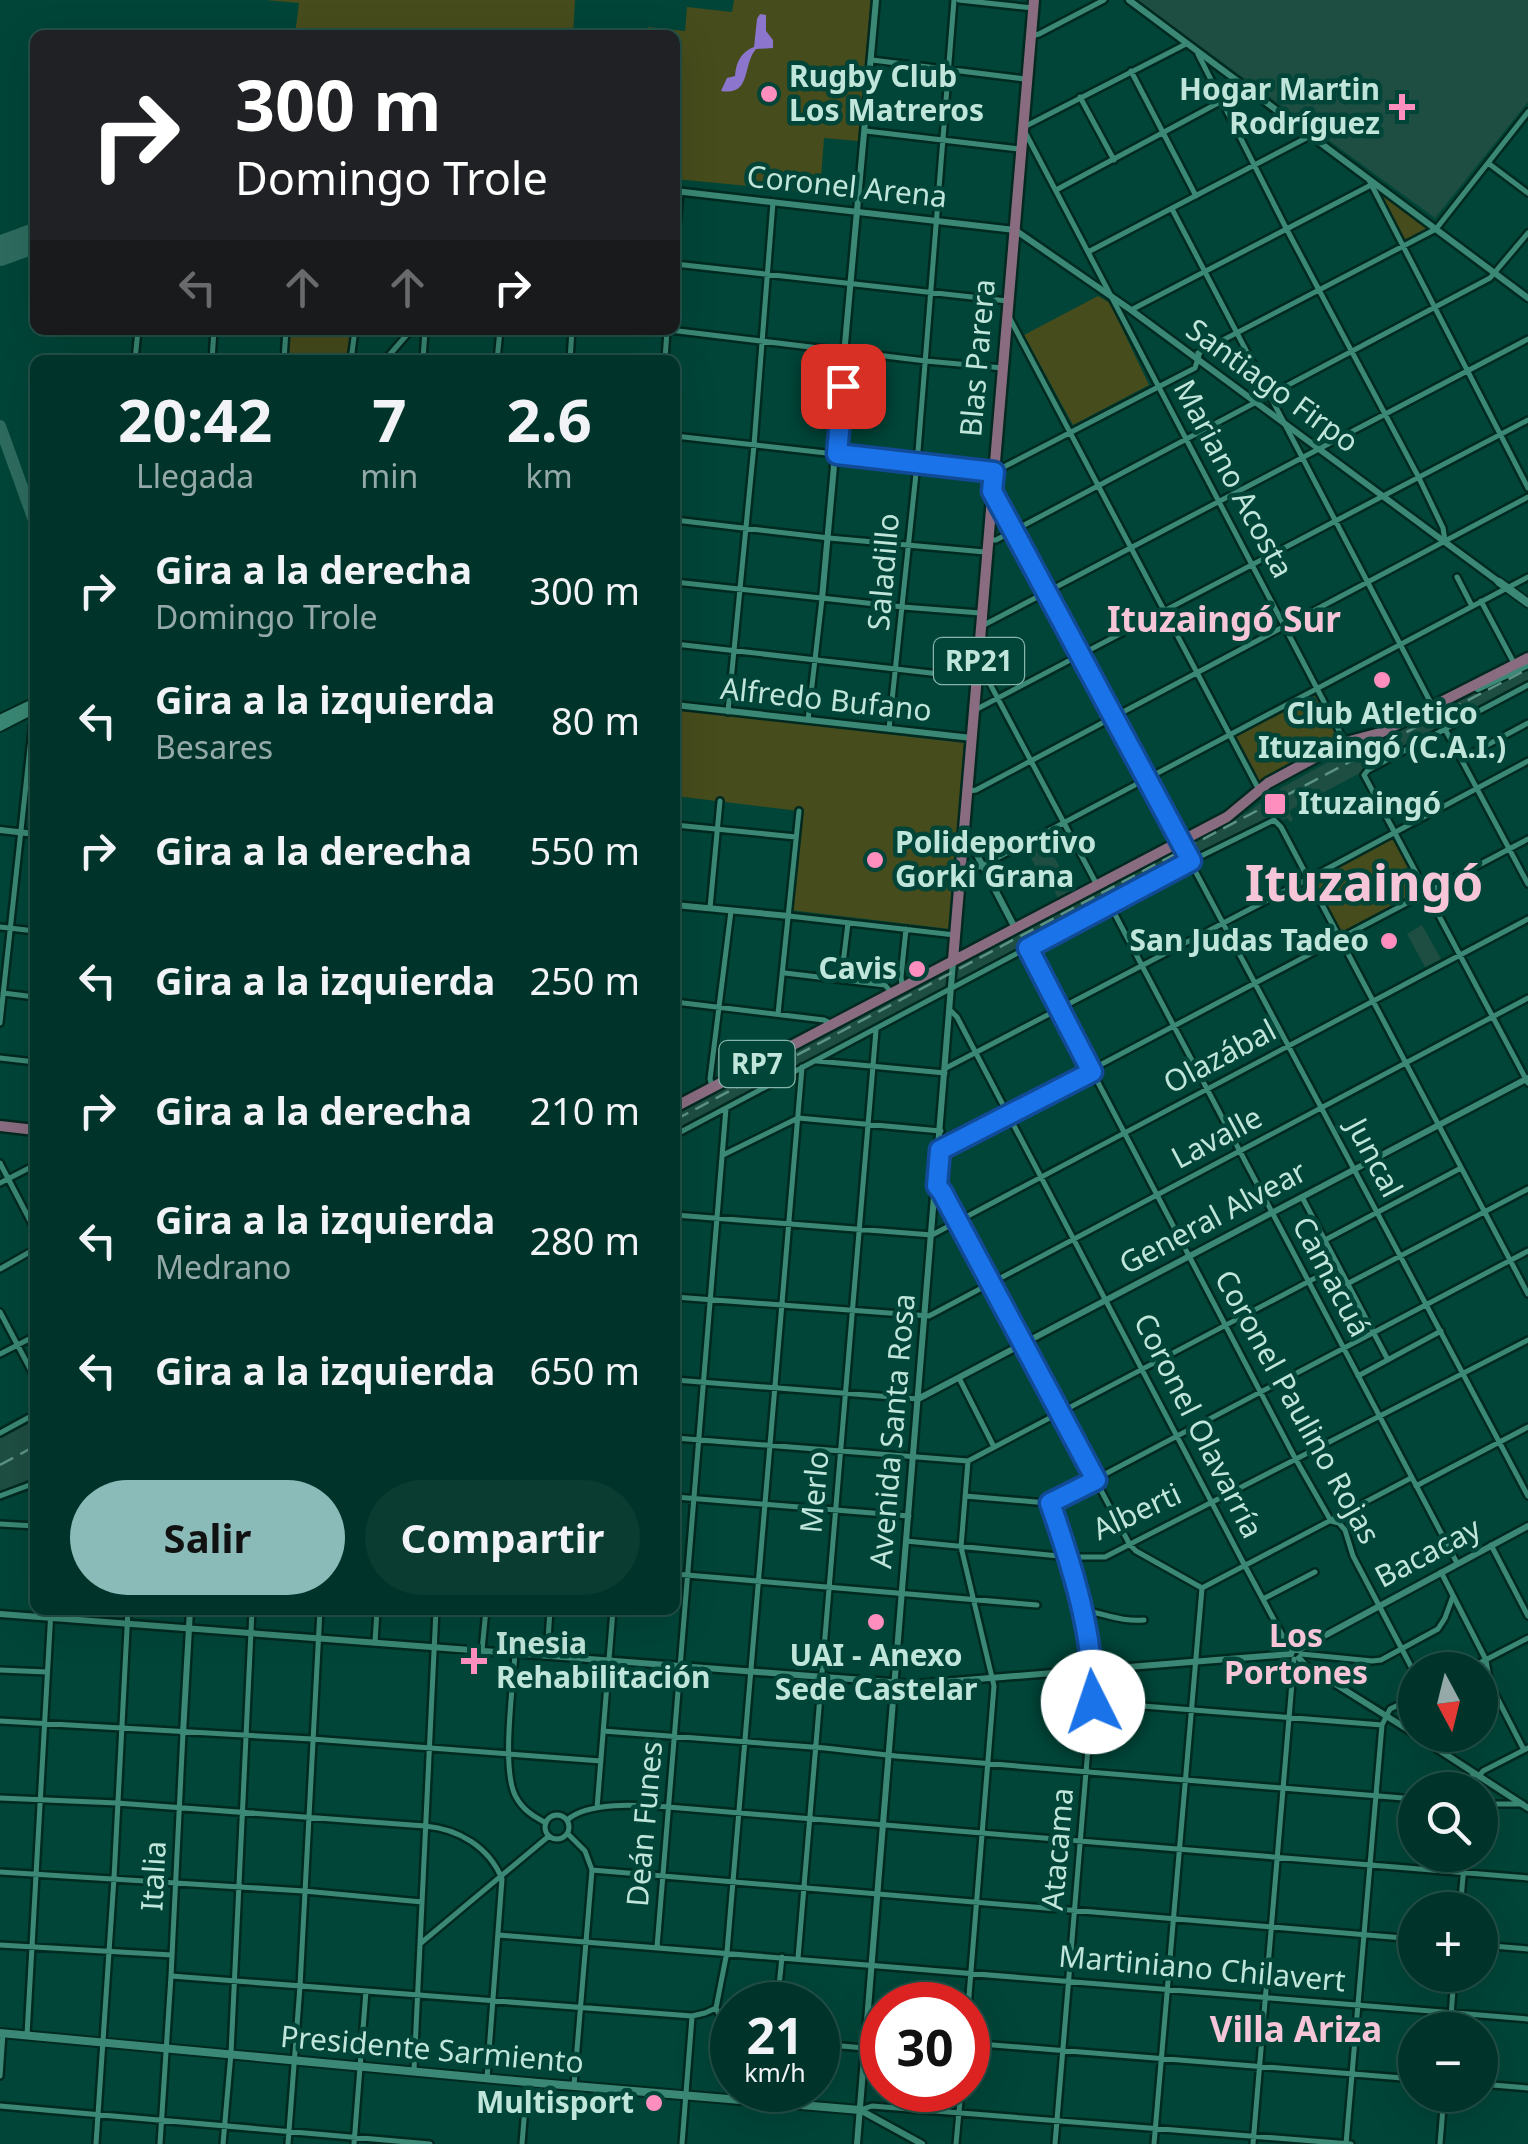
<!DOCTYPE html>
<html lang="es">
<meta charset="utf-8">
<style>
:root{--surface:#00342a;--page:#0a3c32;--text:#f1f3f6;--muted:#95aaa8;--line:#224f47;--accent:#8bbbb9}
body{margin:0;font-family:"Noto Sans",sans-serif;background:var(--page);color:var(--text);height:100vh;display:flex;flex-direction:column;font-size:38px;white-space:nowrap}
*{box-sizing:border-box;margin:0}
p{font-size:32px;color:var(--muted)}
.icon{flex:none;width:55px;height:55px;fill:none;stroke:currentColor;stroke-width:2;stroke-linecap:round;stroke-linejoin:round}
.map{position:relative;flex:1;overflow:hidden}
.side{position:absolute;left:30px;top:355px;width:650px;height:1260px;display:flex;flex-direction:column;background:var(--surface);border-radius:15px;box-shadow:0 10px 40px #0002,0 0 0 2px var(--line)}
.side>*{flex:none}
.guide{position:absolute;left:30px;top:30px;width:650px;height:305px;border-radius:15px;box-shadow:0 10px 40px #0002,0 0 0 2px var(--line);background:#202124;color:#fff;overflow:hidden}
.needle{width:65px;rotate:173deg}
.controls{position:absolute;left:1398px;top:1652px;display:grid;gap:20px}
.controls a{display:grid;place-items:center;width:100px;height:100px;border-radius:50%;background:var(--surface);box-shadow:0 10px 40px #0002,0 0 0 2px var(--line);font-size:50px}
.speed{position:absolute;left:710px;top:1982px;display:flex;gap:20px;font-size:50px;font-weight:700;text-align:center}
.speed>*{display:grid;place-content:center;width:130px;height:130px;border-radius:50%;background:var(--surface);box-shadow:0 10px 40px #0002,0 0 0 2px var(--line);line-height:1}
.speed small{font-size:25px;font-weight:400}
.speed .limit{border:15px solid #d22;background:#fff;color:#111}
.pin{position:absolute;display:grid;place-items:center;width:85px;height:85px;color:#fff;margin:-42px;border-radius:20px;box-shadow:0 5px 15px #0006}
.me{position:absolute;width:110px;margin:-55px;rotate:356deg;stroke-linejoin:round;filter:drop-shadow(0 0 8px #0008)}
.turn{display:flex;align-items:center;gap:35px;height:210px;padding:0 40px;font-size:45px}
.turn .icon{width:130px;height:130px;stroke-width:2.5}
.turn b{display:block;font-size:70px;line-height:85px}
.lanes{display:flex;align-items:center;height:95px;padding:0 40px;background:#0003;justify-content:center;gap:50px;direction:ltr}
.lanes .off{opacity:.35}
.eta{display:flex;justify-content:space-evenly;align-items:center;height:170px;text-align:center}
.eta b{font-size:60px;font-weight:700;line-height:70px}
.action{display:flex;gap:20px;margin-top:auto;padding:20px 40px}
.action a{flex:1;height:115px;border-radius:60px;background:var(--accent);color:#111;font-size:40px;font-weight:700;line-height:115px;text-align:center}
.action a+a{background:var(--page);color:var(--text)}
ul{padding:0;list-style:none}
li{display:flex;align-items:center;gap:30px;height:130px;padding:0 40px}
li div{flex:1}
li b{display:block;font-size:38px}
li em{font-style:normal}
.map>svg:first-child{display:block}
</style>
<div class="map">
<svg width="1528" height="2144" viewBox="0 0 1528 2144">
<rect width="100%" height="100%" fill="#004538"/>
<path fill="#1e4e42" d="M1137,0H1528V102L1435,218Z
M1528,665V680L1434,729L1364,771L1292,809L1289,812L1293,820L1290,822L1287,818L1282,820L1280,817H1273L675,1131V1115L1248,812L1281,788L1350,750L1377,742Z
M1054,832L1065,852L1054,857L1073,891L1058,898L1044,873L1040,875L1025,847Z
M1422,925L1441,959L1425,967L1407,934Z
M35,1420V1472L25,1482L0,1493V1438Z"/>
<path fill="#474c1c" d="M265,0H575L573,35H295L299,3Z
M734,0H871L858,141L824,138L820,193L675,179V35H647L648,27L685,31L687,7L732,12Z
M1376,189H1379L1430,229L1404,243Z
M1098,296L1110,303L1149,385L1073,425L1024,335Z
M289,330L348,331L352,335L349,360H287Z
M1312,695L1318,697L1339,736V740L1259,782L1235,741V734Z
M675,709L964,743L950,929L790,910L799,811L675,796Z
M1387,839L1395,841L1418,887L1417,894L1344,933H1340L1313,886V881L1316,877Z"/>
<path fill="#8c76cd" d="M760,14L766,15V31L773,40V48L756,49C742,65 752,96 721,91L727,78L735,76C736,62 741,52 754,47L757,19Z"/>
<g fill="none" stroke-linecap="round" stroke-linejoin="round">
<path stroke="#2e6c5f" stroke-width="12" d="M0,426L35,523"/>
<path stroke="#2e6c5f" stroke-width="30" d="M0,251L35,238"/>
<defs>
<path id="minor" d="M959,0L1033,8
M1031,36L1039,34L1104,0
M1198,54L1286,228L1418,476L1443,528L1445,541
M872,60L1025,79
M1131,71L1196,196
M1080,97L1114,160
M1024,127L1186,44
M866,131L1019,149
M1026,134L1344,740
M1488,163L1528,193
M1369,180L1528,488
M1056,190L1220,102
M1172,209L1433,707
M1088,252L1310,136
M675,253L680,192
M675,264L1008,301
M1131,310L1371,185
M1008,315L1259,790
M670,330L926,361L1003,368
M1198,353L1436,229L1528,112
M135,360L138,330
M212,360L214,330
M284,360L286,330
M351,360L355,330
M385,360L411,330
M423,360L425,330
M497,360L500,330
M570,360L572,330
M665,360L667,330
M675,436L994,472L1195,368L1200,352
M996,497L1528,1496
M675,520L829,538L985,552
M988,540H996L1490,278L1528,233
M1457,577L1472,606
M675,582L903,607L980,613
M1511,586L1528,577
M1481,601L1515,665
M982,626L1528,339
M675,644L975,678
M981,667L1097,885
M1528,685L1368,770L1364,775L1528,1083
M977,709L1528,420
M728,712L754,445L773,202
M808,720L822,599
M889,729L917,464L954,0
M1445,729L1528,884
M1461,759L1528,723
M969,791L976,790L1528,497
M675,825L796,837
M961,874L982,866L1507,588
M1110,905L1457,1563
M710,908L720,801
M789,916L955,935
M0,927L35,931
M1028,949L1295,1458L1331,1521L1339,1523L1345,1530L1353,1556L1415,1674
M785,973L885,985L890,991
M841,980L848,923
M902,985L901,977L906,929
M3,993L35,997
M675,1002L824,1020L830,1023
M950,1010L957,1017L1245,1566L1287,1644L1293,1650
M778,1014L799,811
M0,1023L33,720L29,708
M0,1058L35,1062
M817,1061L945,1073
M946,1068L1321,872L1528,761
M712,1086L710,1079L731,911
M675,1135L1191,861L1274,820L1281,827L1528,1294
M939,1150L1528,839
M723,1155L798,1118L941,1131
M0,1163L35,1230
M0,1183L35,1165
M937,1186L943,1192L1130,1545L1136,1551L1202,1588
M1302,1197L1388,1360
M675,1215L932,1235L1528,919
M1325,1240L1461,1168
M0,1269L35,1249
M1347,1284L1528,1189
M675,1297L929,1316L1528,998
M0,1312L35,1378
M0,1354L35,1336
M1358,1376L1441,1331
M959,1378L994,1447
M675,1380L918,1399
M0,1433L35,1414
M675,1438L968,1461L1338,1266
M1416,1486L1528,1427
M0,1496L35,1483
M965,1496L1047,1503L1054,1501L1528,1251
M675,1497L909,1516
M1050,1503L1070,1562L1094,1676L1055,2144
M0,1524L35,1526
M906,1541L1069,1557H1105L1528,1340
M1491,1545L1528,1616
M1441,1572L1486,1660L1490,1684L1524,1750
M675,1574L1037,1605
M1202,1588L1411,1478
M1263,1599L1315,1572
M1081,1610C1104,1613 1120,1622 1144,1620
M375,1642L377,1610
M482,1650L486,1610
M515,1653C513,1687 501,1771 516,1797C523,1810 533,1816 546,1823
M1301,1654L1372,1661L1381,1660L1438,1629L1445,1618L1453,1596
M547,1655L550,1610
M0,1670L47,1672
M1466,1670L1528,1638
M1093,1702L1382,1725
M0,1721L312,1739L601,1761
M603,1731L825,1748L896,1756L1415,1799
M1479,1776L1483,1771L1528,1748
M1470,1790L1473,1772
M0,1798L117,1803L425,1826C459,1829 489,1847 502,1879L487,2078
M1480,1804H1523
M597,1808L613,1610
M545 1827a12 12 0 1 1 24 0a12 12 0 1 1-24 0Z
M567,1820C589,1801 639,1805 668,1807L1528,1878
M568,1834L585,1851L592,1870L574,2085
M592,1870L1415,1939
M0,1872L304,1891L422,1902
M1460,1910L1465,1855
M499,1935L1528,2019
M421,1943L549,1836
M0,1945L172,1955
M1480,1945L1528,1949
M657,1947L726,1108
M798,1958L876,1030
M171,1976L692,2016L705,2013L716,2008
M777,2005L782,1957
M716,2008L727,1952L802,1067
M716,2008L724,2025L732,2032
M968,2008L994,1686L961,1547L968,1461
M1450,2030L1454,1975
M27,2035L51,1610
M866,2035L882,2036
M968,2043L1415,2079
M818,2044L865,2048
M414,2070L436,1610
M0,2076L3,2033
M1480,2084L1528,2088
M0,2106L430,2144
M860,2110L872,2106L1351,2144
M96,2144L114,1878L128,1610
M160,2144L171,1976L183,1733
M223,2144L231,2053L252,1610
M288,2144L300,1986L320,1610
M354,2144L366,1991
M522,2144L527,2082
M682,2144L692,2017
M956,2144L961,2090
M1154,2144L1202,1588
M1253,2144L1294,1659
M1346,2144L1382,1725L1390,1709L1415,1697
M1440,2144L1444,2095"/>
<path id="tertiary" d="M1129,0L1528,298
M675,191L1015,230L1131,310L1499,582
M822,599L876,0
M675,705L972,738
M0,830L35,834
M965,832L1015,928
M675,905L789,916
M918,1399L1528,1078
M0,1614L916,1684L1291,1654
M1291,1654L1293,1650H1298L1528,1526
M1299,1658L1305,1665L1415,1734
M183,1733L190,1610
M1416,1735L1528,1808
M860,2110L922,2144
M857,2144L953,962"/>
<path id="secondary" d="M1499,582L1528,603
M1478,688L1528,664
M0,719L35,702
M0,727L35,709
M0,2033L527,2082L860,2110"/>
<path id="primary" d="M953,960L1034,0
M675,1107L1227,817L1268,783L1331,749L1346,742L1380,733L1528,658
M0,1126L35,1130"/>
</defs>
<use href="#minor" stroke="#002920" stroke-width="10"/>
<use href="#tertiary" stroke="#002920" stroke-width="11"/>
<use href="#secondary" stroke="#002920" stroke-width="12"/>
<use href="#primary" stroke="#002920" stroke-width="15"/>
<use href="#minor" stroke="#3a8875" stroke-width="5"/>
<use href="#tertiary" stroke="#3a8875" stroke-width="6"/>
<use href="#secondary" stroke="#3a8875" stroke-width="8"/>
<use href="#primary" stroke="#8a6c80" stroke-width="10"/>
<path stroke="#5c9286" stroke-width="2.5" stroke-dasharray="15 8" stroke-linecap="butt" d="M675,1120C959,969 1242,817 1528,669
M0,1465L35,1446"/>
</g>
<g fill="none" stroke-linecap="round" stroke-linejoin="round">
<defs>
<path id="route" d="M843,386L837,454L994,472L992,491L1191,861L1028,948L1092,1072L940,1150L937,1186L942,1192L1096,1480L1050,1503C1072,1566 1094,1635 1093,1702"/>
</defs>
<use href="#route" stroke="#114b97" stroke-width="25"/>
<use href="#route" stroke="#1a73e8" stroke-width="18"/>
</g>
<g fill="#fe8ebd" stroke="#004538" stroke-width="4">
<circle cx="769" cy="94" r="10"/>
<path d="M1397 92h10v10h10v10h-10v10h-10v-10h-10v-10h10z"/>
<circle cx="1382" cy="680" r="10"/>
<rect x="1263" y="792" width="24" height="24" rx="5"/>
<circle cx="875" cy="860" r="10"/>
<circle cx="1389" cy="941" r="10"/>
<circle cx="917" cy="969" r="10"/>
<circle cx="876" cy="1622" r="10"/>
<path d="M469 1646h10v10h10v10h-10v10h-10v-10h-10v-10h10z"/>
<circle cx="654" cy="2103" r="10"/>
</g>
<g text-anchor="middle" stroke-width="9" stroke-linejoin="round" paint-order="stroke">
<g fill="#004538" stroke="#86b5a9" stroke-width="2.5">
<rect x="934" y="638" width="90" height="46" rx="8"/>
<rect x="719.5" y="1041" width="75" height="46" rx="8"/>
</g>
<g font-size="28" font-weight="bold" fill="#c0e5da">
<text x="979" y="671">RP21</text>
<text x="757" y="1074">RP7</text>
</g>
<g font-size="30" font-weight="bold" fill="#c0e5da" stroke="#004538" text-anchor="start">
<text x="789" y="87">Rugby Club<tspan x="789" dy="34">Los Matreros</tspan></text>
<text x="1380" y="100" text-anchor="end">Hogar Martin<tspan x="1380" dy="34">Rodríguez</tspan></text>
<text x="1382" y="724" text-anchor="middle">Club Atletico<tspan x="1382" dy="34">Ituzaingó (C.A.I.)</tspan></text>
<text x="1298" y="814">Ituzaingó</text>
<text x="895" y="853">Polideportivo<tspan x="895" dy="34">Gorki Grana</tspan></text>
<text x="1369" y="951" text-anchor="end">San Judas Tadeo</text>
<text x="897" y="979" text-anchor="end">Cavis</text>
<text x="496" y="1654">Inesia<tspan x="496" dy="34">Rehabilitación</tspan></text>
<text x="876" y="1666" text-anchor="middle">UAI - Anexo<tspan x="876" dy="34">Sede Castelar</tspan></text>
<text x="634" y="2113" text-anchor="end">Multisport</text>
</g>
<g font-size="30" fill="#c0e5da" stroke="#004538">
<text transform="translate(847 187) rotate(6)" y="10">Coronel Arena</text>
<text transform="translate(978 358) rotate(-85)" y="10">Blas Parera</text>
<text transform="translate(1272 386) rotate(36)" y="10">Santiago Firpo</text>
<text transform="translate(1233 479) rotate(62)" y="10">Mariano Acosta</text>
<text transform="translate(884 572) rotate(-85)" y="10">Saladillo</text>
<text transform="translate(826 700) rotate(6)" y="10">Alfredo Bufano</text>
<text transform="translate(1220 1057) rotate(-28)" y="10">Olazábal</text>
<text transform="translate(1217 1138) rotate(-28)" y="10">Lavalle</text>
<text transform="translate(1374 1158) rotate(62)" y="10">Juncal</text>
<text transform="translate(1213 1218) rotate(-28)" y="10">General Alvear</text>
<text transform="translate(1331 1277) rotate(62)" y="10">Camacuá</text>
<text transform="translate(1297 1407) rotate(61)" y="10">Coronel Paulino Rojas</text>
<text transform="translate(1198 1426) rotate(63)" y="10">Coronel Olavarría</text>
<text transform="translate(893 1431) rotate(-85)" y="10">Avenida Santa Rosa</text>
<text transform="translate(815 1492) rotate(-85)" y="10">Merlo</text>
<text transform="translate(1137 1512) rotate(-25)" y="10">Alberti</text>
<text transform="translate(1428 1553) rotate(-28)" y="10">Bacacay</text>
<text transform="translate(645 1824) rotate(-85)" y="10">Deán Funes</text>
<text transform="translate(1058 1849) rotate(-85)" y="10">Atacama</text>
<text transform="translate(154 1876) rotate(-87)" y="10">Italia</text>
<text transform="translate(1202 1969) rotate(5)" y="10">Martiniano Chilavert</text>
<text transform="translate(432 2050) rotate(5)" y="10">Presidente Sarmiento</text>
</g>
<g font-size="32" font-weight="bold" fill="#f6c5d7" stroke="#004538">
<text x="1296" y="1647">Los<tspan x="1296" dy="37">Portones</tspan></text>
</g>
<g font-size="35" font-weight="bold" fill="#f6c5d7" stroke="#004538">
<text x="1224" y="632">Ituzaingó Sur</text>
<text x="1296" y="2042">Villa Ariza</text>
</g>
<g font-size="50" font-weight="bold" fill="#f6c5d7" stroke="#004538">
<text x="1364" y="901">Ituzaingó</text>
</g>
</g>
</svg>
<div class="controls">
<a><svg class="needle" viewBox="-14 -14 28 28"><path d="M0-13l5 13h-10z" fill="#e53935"/><path d="M0 13l5-13h-10z" fill="#95aaa8"/></svg></a>
<a><svg class="icon" aria-label="search" viewBox="0 0 24 24"><circle cx="10" cy="10" r="6"/><path d="M15 15l6 6"/></svg></a>
<a>+</a>
<a>−</a>
</div>
<div class="speed"><div>21<small>km/h</small></div><div class="limit">30</div></div>
<div class="pin" style="left:843px;top:386px;background:#d93025"><svg class="icon" aria-label="arrive" viewBox="0 0 24 24"><path d="M6 21V4h12l-3 4 3 4H6"/></svg></div>
<svg class="me" style="left:1093px;top:1702px" viewBox="-20 -20 40 40"><circle r="19" fill="#fff"/><path d="M0-13L10 11 0 6-10 11z" fill="#1a73e8"/></svg>
<div class="guide">
<div class="turn"><svg class="icon" aria-label="right" viewBox="0 0 24 24"><path d="M7 20v-9h11M14 6l5 5-5 5"/></svg><div><b>300 m</b>Domingo Trole</div></div>
<div class="lanes"><svg class="icon off" aria-label="left" viewBox="0 0 24 24"><path d="M17 20v-9H6M10 6l-5 5 5 5"/></svg><svg class="icon off" aria-label="ahead" viewBox="0 0 24 24"><path d="M12 20V5M6 11l6-6 6 6"/></svg><svg class="icon off" aria-label="ahead" viewBox="0 0 24 24"><path d="M12 20V5M6 11l6-6 6 6"/></svg><svg class="icon" aria-label="right" viewBox="0 0 24 24"><path d="M7 20v-9h11M14 6l5 5-5 5"/></svg></div>
</div>
<section class="side">
<div class="eta">
<div><b>20:42</b><p>Llegada</p></div>
<div><b>7</b><p>min</p></div>
<div><b>2.6</b><p>km</p></div>
</div>
<ul>
<li><svg class="icon" aria-label="right" viewBox="0 0 24 24"><path d="M7 20v-9h11M14 6l5 5-5 5"/></svg><div><b>Gira a la derecha</b><p>Domingo Trole</p></div><em>300 m</em></li>
<li><svg class="icon" aria-label="left" viewBox="0 0 24 24"><path d="M17 20v-9H6M10 6l-5 5 5 5"/></svg><div><b>Gira a la izquierda</b><p>Besares</p></div><em>80 m</em></li>
<li><svg class="icon" aria-label="right" viewBox="0 0 24 24"><path d="M7 20v-9h11M14 6l5 5-5 5"/></svg><div><b>Gira a la derecha</b></div><em>550 m</em></li>
<li><svg class="icon" aria-label="left" viewBox="0 0 24 24"><path d="M17 20v-9H6M10 6l-5 5 5 5"/></svg><div><b>Gira a la izquierda</b></div><em>250 m</em></li>
<li><svg class="icon" aria-label="right" viewBox="0 0 24 24"><path d="M7 20v-9h11M14 6l5 5-5 5"/></svg><div><b>Gira a la derecha</b></div><em>210 m</em></li>
<li><svg class="icon" aria-label="left" viewBox="0 0 24 24"><path d="M17 20v-9H6M10 6l-5 5 5 5"/></svg><div><b>Gira a la izquierda</b><p>Medrano</p></div><em>280 m</em></li>
<li><svg class="icon" aria-label="left" viewBox="0 0 24 24"><path d="M17 20v-9H6M10 6l-5 5 5 5"/></svg><div><b>Gira a la izquierda</b></div><em>650 m</em></li>
</ul>
<div class="action"><a>Salir</a><a>Compartir</a></div>
</section>
</div>
